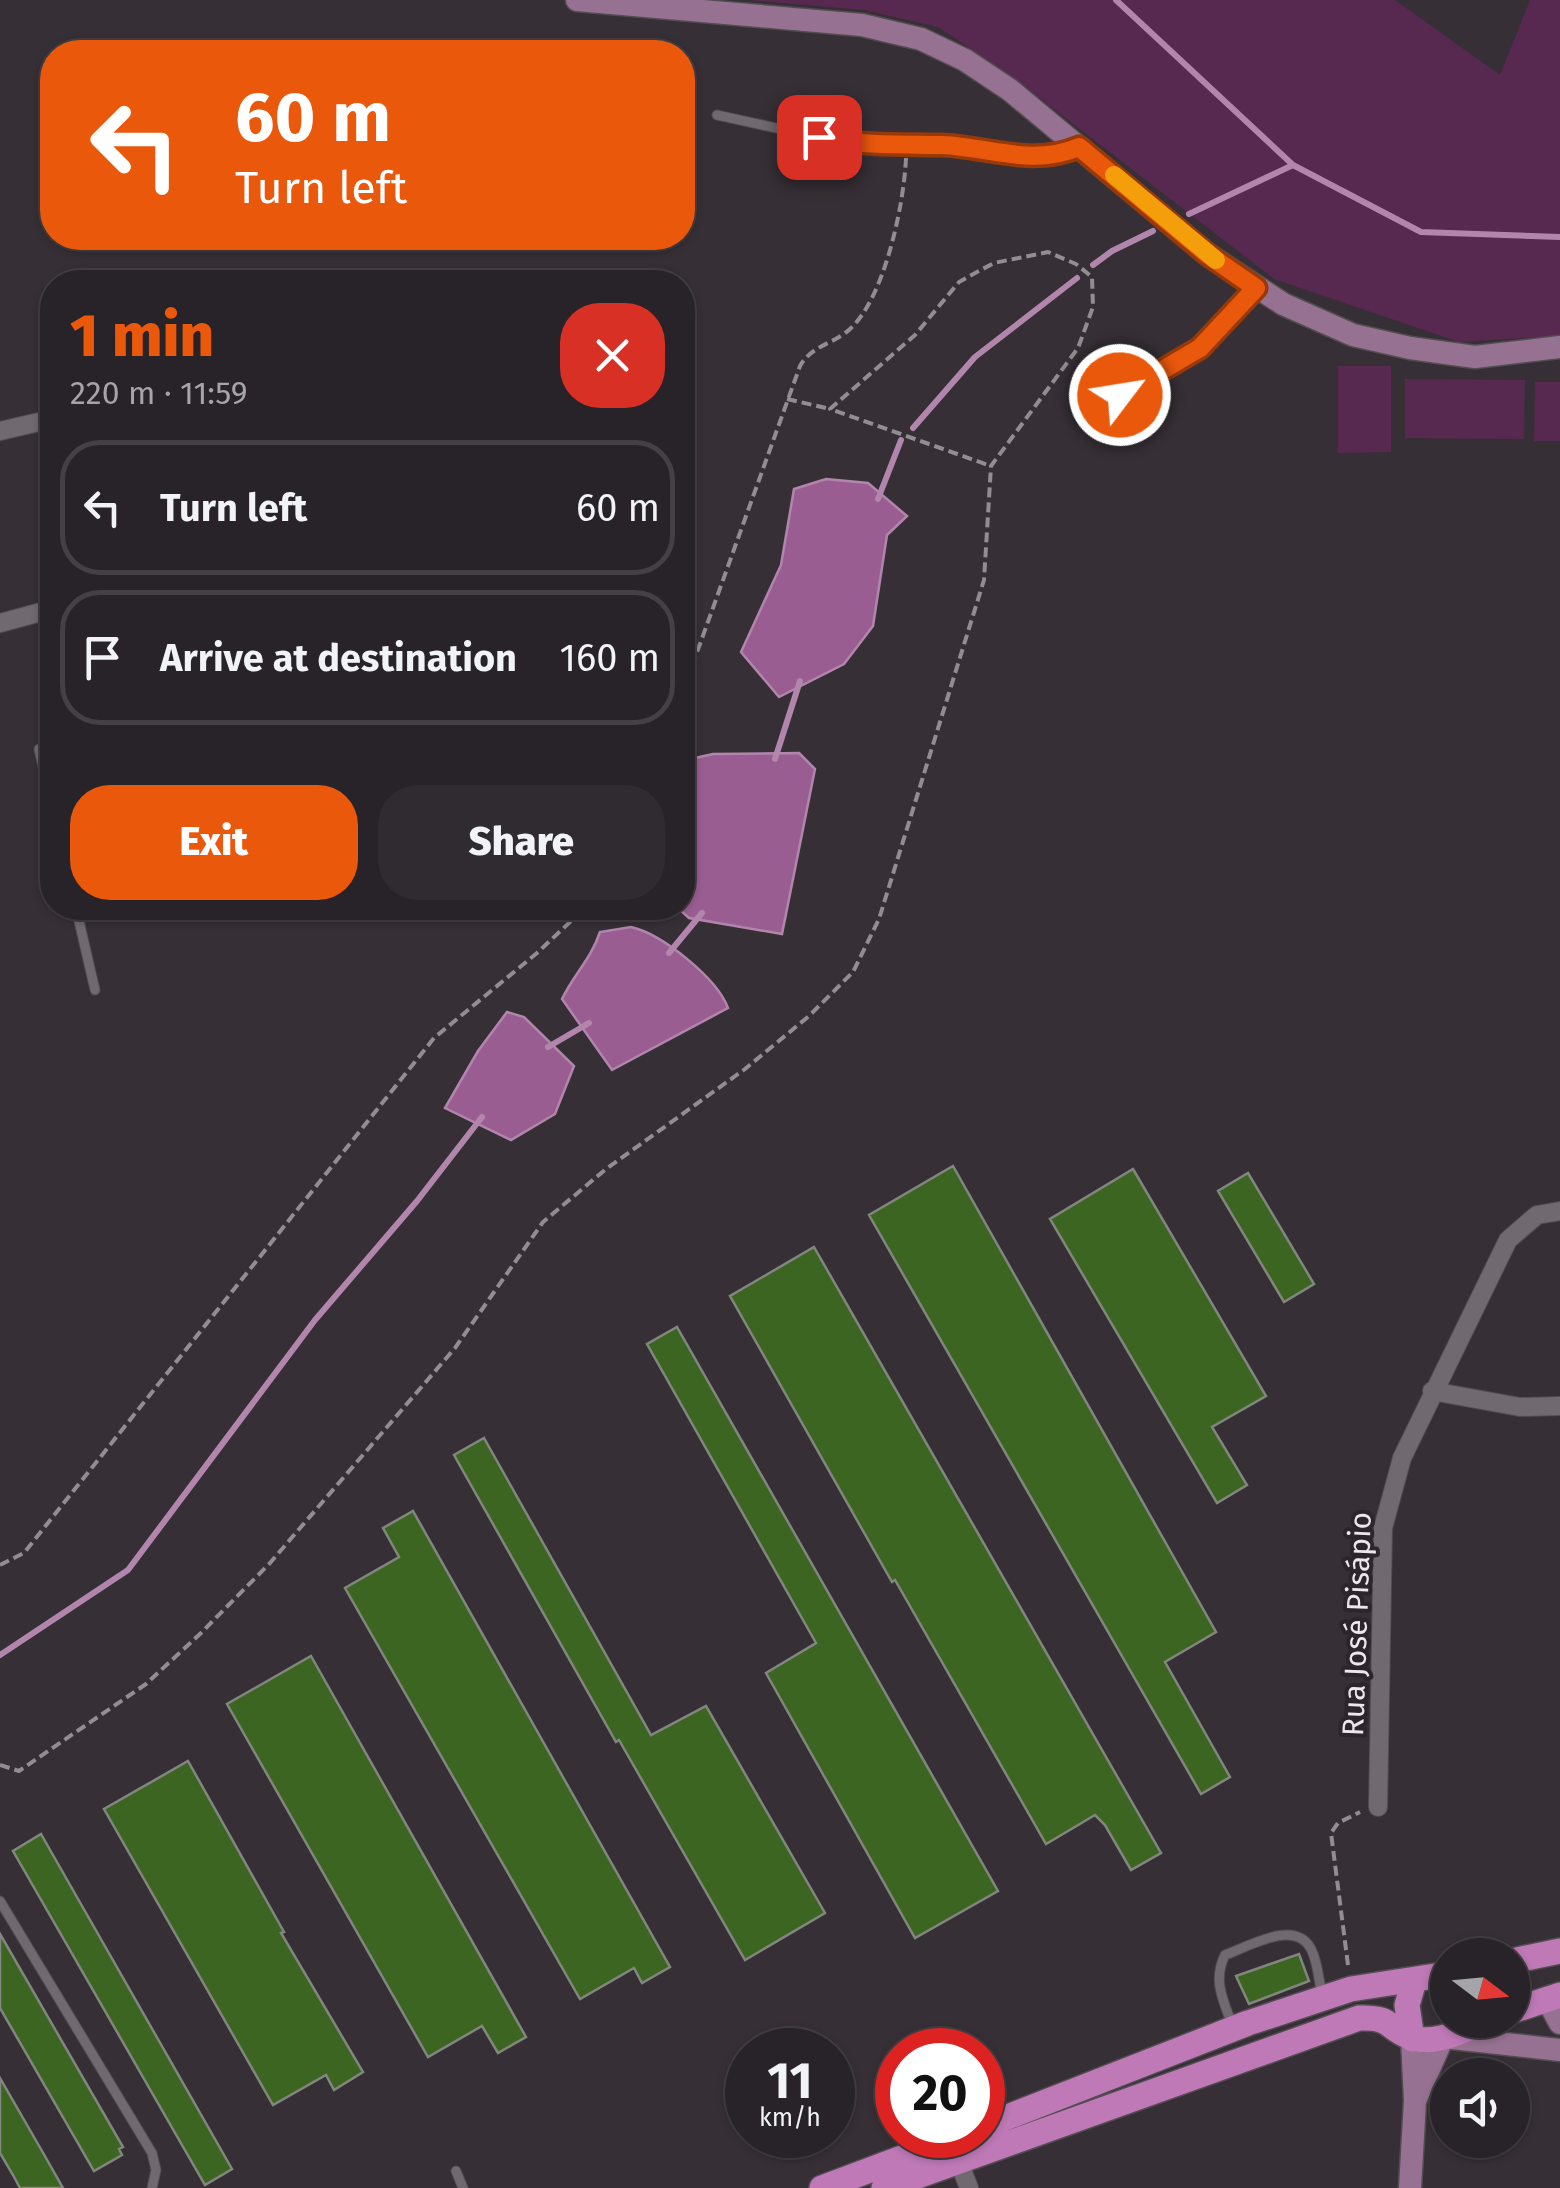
<!DOCTYPE html>
<meta charset="utf-8">
<style>
:root{--surface:#282328;--page:#302b30;--text:#f1f3f6;--muted:#a5a4a8;--line:#444045;--accent:#ea580c}
body{margin:0;font-family:"Fira Sans",sans-serif;background:var(--page);color:var(--text);height:100vh;display:flex;flex-direction:column;font-size:38px;white-space:nowrap}
*{box-sizing:border-box;margin:0}
p{font-size:32px;color:var(--muted)}
.icon{flex:none;width:55px;height:55px;fill:none;stroke:currentColor;stroke-width:2;stroke-linecap:round;stroke-linejoin:round}
.map{position:relative;flex:1;overflow:hidden}
.sheet{position:absolute;left:40px;top:270px;width:655px;height:650px;display:flex;flex-direction:column;background:var(--surface);border-radius:40px;box-shadow:0 2px 8px #0004,0 0 0 2px var(--line)}
.sheet>*{flex:none}
.guide{position:absolute;left:40px;top:40px;width:655px;height:210px;border-radius:40px;box-shadow:0 2px 8px #0004,0 0 0 2px var(--line);background:#ea580c;color:#fff;overflow:hidden}
.needle{width:65px;rotate:106deg}
.fabs{position:absolute;left:1430px;top:1938px;display:grid;gap:20px}
.fabs a{display:grid;place-items:center;width:100px;height:100px;border-radius:50%;background:var(--surface);box-shadow:0 2px 8px #0004,0 0 0 2px var(--line);font-size:50px}
.speed{position:absolute;left:725px;top:2028px;display:flex;gap:20px;font-size:50px;font-weight:700;text-align:center}
.speed>*{display:grid;place-content:center;width:130px;height:130px;border-radius:50%;background:var(--surface);box-shadow:0 2px 8px #0004,0 0 0 2px var(--line);line-height:1}
.speed small{font-size:25px;font-weight:400}
.speed .limit{border:15px solid #d22;background:#fff;color:#111}
.pin{position:absolute;display:grid;place-items:center;width:85px;height:85px;color:#fff;margin:-42px;border-radius:20px;box-shadow:0 5px 15px #0006}
.me{position:absolute;width:110px;margin:-55px;rotate:59deg;stroke-linejoin:round;filter:drop-shadow(0 0 8px #0008)}
.turn{display:flex;align-items:center;gap:35px;height:210px;padding:0 30px;font-size:45px}
.turn .icon{width:130px;height:130px;stroke-width:2.5}
.turn b{display:block;font-size:70px;line-height:85px}
.round{display:grid;place-items:center;flex:none;width:105px;height:105px;border-radius:40px;background:var(--page)}
.head{display:flex;align-items:center;justify-content:space-between;height:170px;padding:0 30px}
h1{font-size:60px;font-weight:800;line-height:75px;color:var(--accent)}
.cta{display:flex;gap:20px;margin-top:auto;padding:20px 30px}
.cta a{flex:1;height:115px;border-radius:40px;background:var(--accent);color:#fff;font-size:40px;font-weight:800;line-height:115px;text-align:center}
.cta a+a{background:var(--page);color:var(--text)}
ul{padding:0;list-style:none}
li{display:flex;align-items:center;gap:30px;height:135px;margin:0 20px 15px;padding:0 10px;border:5px solid var(--line);border-radius:40px}
li div{flex:1}
li b{display:block;font-size:38px}
li em{font-style:normal}
.map>svg:first-child{display:block}
</style>
<div class="map">
<svg width="1560" height="2188" viewBox="0 0 1560 2188">
<rect width="100%" height="100%" fill="#362f35"/>
<path fill="#572951" d="M749,0H1395L1500,75L1530,0H1560V336L1459,342L1274,279L1010,75L938,27L864,10Z
M1338,366H1391V452L1338,453Z
M1405,379L1525,380L1524,439L1405,438Z
M1535,382H1560V441H1534Z"/>
<path fill="#9a5d92" stroke="#b286ac" stroke-width="2.5" d="M826,479L868,483L907,516L887,535L873,626L844,664L779,697L741,652L781,565L794,489Z
M799,753L815,769L782,934L689,918L678,908H682L686,760L713,754Z
M631,927C662,934 717,978 728,1008L612,1070L562,999C574,974 591,959 600,932Z
M507,1012L524,1017L574,1066L555,1114L511,1140L445,1108L478,1051Z"/>
<g fill="none" stroke-linecap="round" stroke-linejoin="round">
<path stroke="#b286ac" stroke-width="6" d="M1116,0L1293,165L1421,232L1560,237
M1189,214L1293,165
M1093,265L1112,251L1153,231
M913,428L975,357L1077,278
M878,499L901,440
M775,759L800,681
M669,953L702,913
M548,1047L589,1023
M0,1655L128,1570L315,1320L417,1201L482,1117"/>
</g>
<path fill="#3d6522" stroke="#81867f" stroke-width="2.5" d="M953,1166L1216,1632L1165,1662L1230,1777L1201,1794L869,1215Z
M1133,1169L1266,1396L1212,1427L1247,1485L1217,1503L1050,1219Z
M1248,1173L1314,1284L1284,1302L1218,1191Z
M814,1247L1161,1853L1131,1870L1105,1825L1095,1815L1046,1844L895,1580L892,1582L730,1296Z
M677,1327L998,1891L915,1938L766,1673L816,1643L647,1344Z
M484,1438L651,1735L706,1706L825,1913L745,1960L619,1740L616,1742L454,1455Z
M413,1511L670,1967L642,1983L634,1968L580,1999L345,1588L399,1557L383,1528Z
M311,1656L526,2037L498,2053L482,2026L428,2057L227,1704Z
M188,1761L284,1932L281,1933L363,2072L334,2090L326,2075L273,2105L104,1809Z
M41,1834L232,2169L205,2185L13,1851Z
M0,1934L123,2147L119,2149L122,2155L94,2171L0,2008Z
M1299,1954L1309,1981L1249,2004L1236,1976Z
M0,2078L42,2151L63,2188H20L13,2175L0,2153Z"/>
<g fill="none" stroke-linecap="round" stroke-linejoin="round">
<defs>
<path id="lane" d="M717,115L853,145H943L1036,158L1076,148
M1120,395L1200,348L1256,288
M39,749L52,806
M76,908L95,990
M0,1901L152,2153L156,2170L152,2188
M1233,2027C1224,2002 1212,1981 1225,1955C1248,1947 1295,1918 1311,1949C1318,1962 1319,1982 1322,1995
M456,2171L463,2188"/>
<path id="street" d="M0,431L52,419
M0,623L52,609
M1432,1391L1520,1407L1560,1406
M1378,1807L1383,1528L1402,1458L1508,1240L1537,1215L1560,1211
M959,2162L969,2188"/>
<path id="secondary" d="M577,0L862,25L921,39L965,60L1010,90L1207,254L1283,304L1353,335L1410,348L1475,357L1560,347
M1547,1999L1560,2023
M1415,2101L1443,2037L1560,2050
M1410,2188L1415,2101L1412,2039"/>
<path id="primary" d="M1512,1961L1560,1951
M1512,2011L1560,1995
M1412,2039L1407,2005L1414,1981
M982,2127L1248,2023L1351,1989L1448,1974
M822,2188L963,2135
M884,2188L1359,2018C1393,2017 1385,2027 1410,2037C1434,2047 1467,2028 1488,2020"/>
</defs>
<use href="#lane" stroke="#534d52" stroke-width="11"/>
<use href="#street" stroke="#534d52" stroke-width="20"/>
<use href="#secondary" stroke="#534d52" stroke-width="25"/>
<use href="#primary" stroke="#534d52" stroke-width="28"/>
<path stroke="#928d91" stroke-width="4" stroke-dasharray="10 5" stroke-linecap="butt" d="M787,399L830,409
M682,694L800,366C812,345 834,344 850,329C885,297 904,204 906,158
M0,1565L24,1553L434,1038L537,953L585,908
M0,1765L19,1771L146,1684L201,1633L270,1563L455,1348L543,1222L606,1169L745,1069L809,1016L853,972L879,919L984,580L991,466L1078,348L1093,307L1092,277L1076,264L1048,252L994,263L977,272L959,282L915,335L830,409L991,466
M1348,1965L1331,1833L1338,1823L1360,1812"/>
<use href="#lane" stroke="#70696f" stroke-width="9"/>
<use href="#street" stroke="#70696f" stroke-width="18"/>
<use href="#secondary" stroke="#977192" stroke-width="22"/>
<use href="#primary" stroke="#be79b6" stroke-width="25"/>
</g>
<g fill="none" stroke-linecap="round" stroke-linejoin="round">
<defs>
<path id="route" d="M819,137C861,146 900,144 942,145C990,147 1032,167 1079,147L1207,254L1256,288L1200,348L1120,395"/>
</defs>
<use href="#route" stroke="#983908" stroke-width="25"/>
<use href="#route" stroke="#ea580c" stroke-width="18"/>
<path stroke="#f59e0b" stroke-width="18" d="M1114,175L1216,260"/>
</g>
<g text-anchor="middle" stroke-width="8" stroke-linejoin="round" paint-order="stroke">
<g font-size="30" fill="#ebe7ea" stroke="#2c252b">
<text transform="translate(1357 1624) rotate(-88)" y="10">Rua José Pisápio</text>
</g>
</g>
</svg>
<div class="fabs">
<a><svg class="needle" viewBox="-14 -14 28 28"><path d="M0-13l5 13h-10z" fill="#e53935"/><path d="M0 13l5-13h-10z" fill="#a5a4a8"/></svg></a>
<a><svg class="icon" aria-label="sound" viewBox="0 0 24 24"><path d="M4 9h4l5-4v14l-5-4H4zM17 9q2 3 0 6"/></svg></a>
</div>
<div class="speed"><div>11<small>km/h</small></div><div class="limit">20</div></div>
<div class="pin" style="left:819px;top:137px;background:#d93025"><svg class="icon" aria-label="arrive" viewBox="0 0 24 24"><path d="M6 21V4h12l-3 4 3 4H6"/></svg></div>
<svg class="me" style="left:1120px;top:395px" viewBox="-20 -20 40 40"><circle r="17" fill="#ea580c" stroke="#fff" stroke-width="3"/><path d="M0-11L8 9 0 5-8 9z" fill="#fff"/></svg>
<div class="guide">
<div class="turn"><svg class="icon" aria-label="left" viewBox="0 0 24 24"><path d="M17 20v-9H6M10 6l-5 5 5 5"/></svg><div><b>60 m</b>Turn left</div></div>
</div>
<section class="sheet">
<div class="head"><div><h1>1 min</h1><p>220 m · 11:59</p></div><a class="round" style="background:#d93025;color:#fff"><svg class="icon" aria-label="close" viewBox="0 0 24 24"><path d="M6 6l12 12M18 6L6 18"/></svg></a></div>
<ul>
<li><svg class="icon" aria-label="left" viewBox="0 0 24 24"><path d="M17 20v-9H6M10 6l-5 5 5 5"/></svg><div><b>Turn left</b></div><em>60 m</em></li>
<li><svg class="icon" aria-label="arrive" viewBox="0 0 24 24"><path d="M6 21V4h12l-3 4 3 4H6"/></svg><div><b>Arrive at destination</b></div><em>160 m</em></li>
</ul>
<div class="cta"><a>Exit</a><a>Share</a></div>
</section>
</div>
